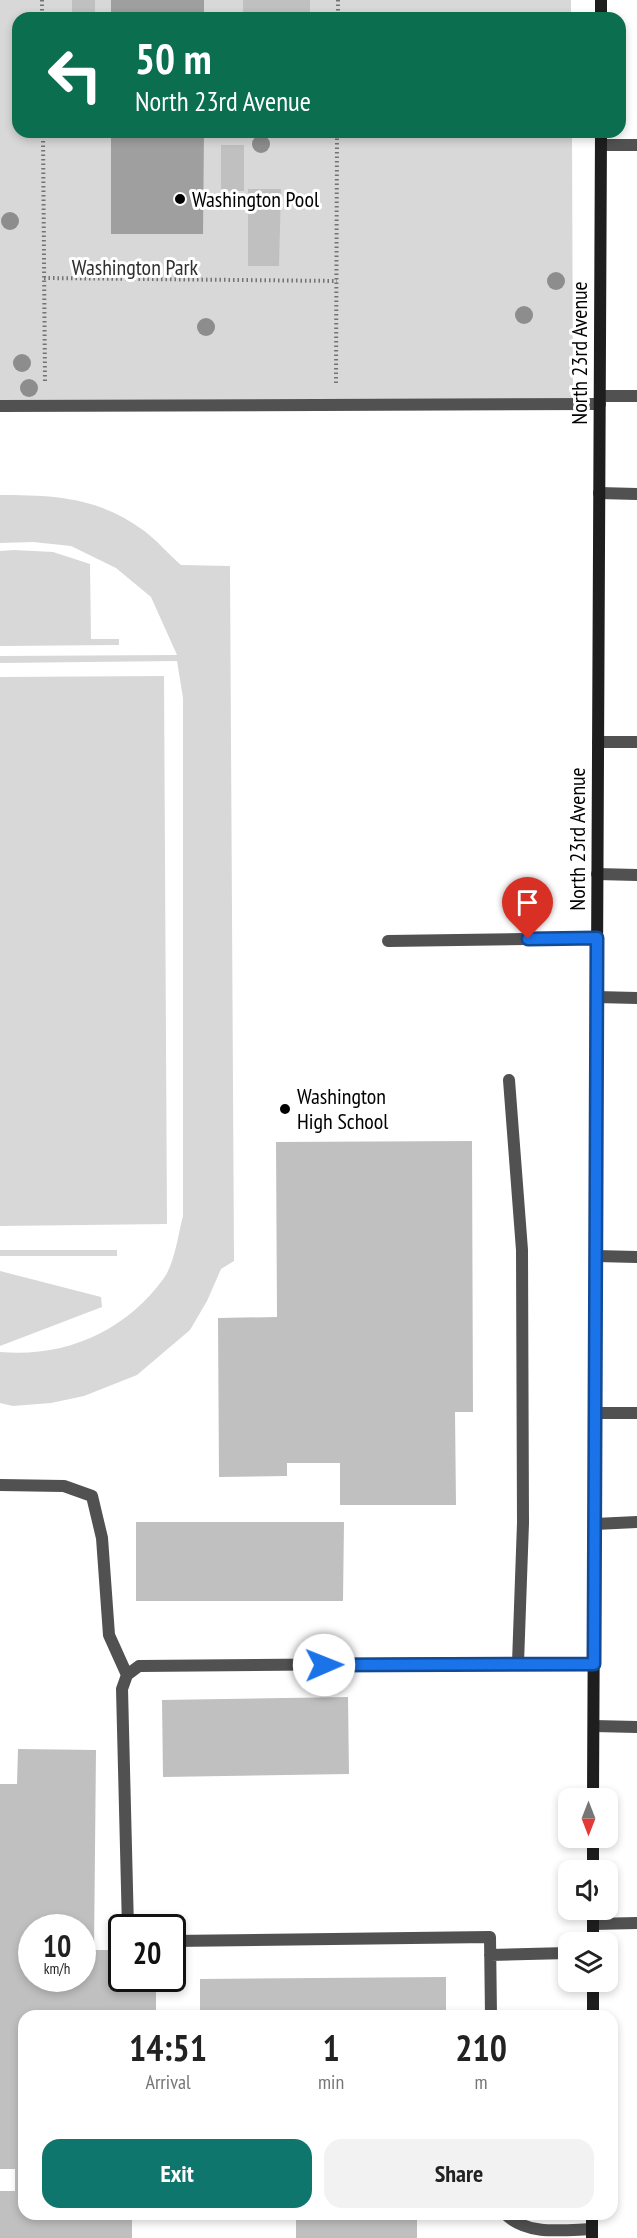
<!DOCTYPE html>
<style>
:root{--surface:#fff;--page:#f2f2f2;--text:#222;--muted:#767676;--accent:#0f766e}
body{margin:0;font-family:"PT Sans Narrow",sans-serif;background:var(--page);color:var(--text);height:100vh;display:flex;flex-direction:column;font-size:22px;white-space:nowrap}
*{box-sizing:border-box;margin:0}
p{font-size:20px;color:var(--muted)}
.icon{flex:none;width:33px;height:33px;fill:none;stroke:currentColor;stroke-width:2;stroke-linecap:round;stroke-linejoin:round}
.map{position:relative;flex:1;overflow:hidden}
.details{position:absolute;left:18px;top:2010px;width:600px;height:210px;display:flex;flex-direction:column;background:var(--surface);border-radius:18px;box-shadow:0 3px 9px #0003}
.details>*{flex:none}
.banner{position:absolute;left:12px;top:12px;width:614px;height:126px;border-radius:18px;box-shadow:0 3px 9px #0003;background:#0b6e4f;color:#fff;overflow:hidden}
.needle{width:39px;rotate:180deg}
.buttons{position:absolute;left:558px;top:1788px;display:grid;gap:12px}
.buttons a{display:grid;place-items:center;width:60px;height:60px;border-radius:12px;background:var(--surface);box-shadow:0 3px 9px #0003;font-size:30px}
.speed{position:absolute;left:18px;top:1914px;display:flex;gap:12px;font-size:30px;font-weight:700;text-align:center}
.speed>*{display:grid;place-content:center;width:78px;height:78px;border-radius:50%;background:var(--surface);box-shadow:0 3px 9px #0003;line-height:1}
.speed small{font-size:15px;font-weight:400}
.speed .limit{border:3px solid #111;border-radius:9px;background:#fff;color:#111}
.pin{position:absolute;display:grid;place-items:center;width:51px;height:51px;color:#fff;margin:-62px -26px;border-radius:50% 50% 50% 0;rotate:-45deg;box-shadow:0 0 6px #0007}
.pin .icon{rotate:45deg}
.me{position:absolute;width:66px;margin:-33px;rotate:89deg;stroke-linejoin:round;filter:drop-shadow(0 0 4px #0008)}
.turn{display:flex;align-items:center;gap:21px;height:126px;padding:0 24px;font-size:27px}
.turn .icon{width:78px;height:78px;stroke-width:2.5}
.turn b{display:block;font-size:42px;line-height:51px}
.eta{display:flex;justify-content:space-evenly;align-items:center;height:102px;text-align:center}
.eta b{font-size:36px;font-weight:700;line-height:42px}
.button{display:flex;gap:12px;margin-top:auto;padding:12px 24px}
.button a{flex:1;height:69px;border-radius:18px;background:var(--accent);color:#fff;font-size:24px;font-weight:700;line-height:69px;text-align:center}
.button a+a{background:var(--page);color:var(--text)}
.map>svg:first-child{display:block}
</style>
<div class="map">
<svg width="637" height="2238" viewBox="0 0 637 2238">
<rect width="100%" height="100%" fill="#fff"/>
<path fill="#d8d8d8" d="M0,0H571V18H18V132H572L573,401H0Z
M0,495C53,495 98,497 143,530C157,540 168,554 181,565L230,566L234,1261L221,1269L207,1301L190,1330L137,1375L84,1396L51,1403L13,1406L0,1403V1352C65,1358 126,1331 164,1278C175,1262 178,1235 183,1216V698L177,661L0,663V656L177,655L151,597L116,568L71,546L33,542L0,543Z
M14,550L53,552L90,564L91,639H119V645L0,646V551Z
M164,676L167,1224L0,1226V677Z
M0,1250H117V1256H0Z
M0,1271L101,1297L102,1307L0,1346Z"/>
<path fill="#9f9f9f" d="M111,0H204V18H111Z
M111,132H204L203,234H111Z"/>
<path fill="#c0c0c0" fill-rule="evenodd" d="M72,0H95V18H72Z
M243,0H310V18H243Z
M221,145H244V191H221Z
M248,189H281L279,266H248Z
M472,1141L473,1412H455L456,1505H340V1463H287V1476L219,1477L218,1318L277,1317L276,1142Z
M136,1522H344L343,1601H136Z
M348,1697L349,1774L163,1777L162,1700Z
M18,1749L96,1750L94,1950H122V1978H156V2016H24V2214H132V2238H0V2191H15V2169H0V1784H17ZM32,1928H82V1978H32Z
M446,1977V2016H200V1979Z
M296,2214H417V2238H296Z"/>
<g fill="none" stroke-linecap="round" stroke-linejoin="round">
<path stroke="#737373" stroke-width="4" stroke-dasharray="1.5 3" stroke-linecap="butt" d="M42,0V18
M338,0V18
M43,132L45,384
M44,278L337,281
M336,383L337,132"/>
<path stroke="#515151" stroke-width="12" d="M601,145H637
M0,406L600,404
M599,493L637,494
M598,742H637
M597,874L637,875
M388,941L597,938
M596,997L637,998
M509,1080L522,1250L523,1523L518,1663
M596,1256L637,1257
M595,1413H637
M0,1485L64,1486L92,1496L102,1538L109,1635L127,1675
M595,1524L637,1522
M594,1726L637,1727
M593,1924L637,1923
M128,1928L122,1689L127,1675L139,1666L486,1663L594,1664
M172,1941L490,1937L491,2016
M490,1955L568,1953
M505,2214C528,2236 563,2230 592,2229"/>
<path stroke="#515151" stroke-width="12" d="M600,396H637"/>
<path stroke="#1e1e1e" stroke-width="12" d="M601,18V0
M593,1798L601,132
M593,1870V1838
M593,1942V1910
M593,2016V1982
M592,2238V2214"/>
</g>
<g fill="#8d8d8d">
<circle cx="261" cy="144" r="9"/>
<circle cx="10" cy="221" r="9"/>
<circle cx="556" cy="281" r="9"/>
<circle cx="524" cy="315" r="9"/>
<circle cx="206" cy="327" r="9"/>
<circle cx="22" cy="363" r="9"/>
<circle cx="29" cy="388" r="9"/>
</g>
<g fill="none" stroke-linecap="round" stroke-linejoin="round">
<defs>
<path id="route" d="M324,1665L594,1664L597,938L528,939"/>
</defs>
<use href="#route" stroke="#114b97" stroke-width="15"/>
<use href="#route" stroke="#1a73e8" stroke-width="10"/>
</g>
<g fill="#000" stroke="#fff" stroke-width="2">
<circle cx="180" cy="199" r="6"/>
<circle cx="285" cy="1109" r="6"/>
</g>
<g text-anchor="middle" stroke-width="6" stroke-linejoin="round" paint-order="stroke">
<g font-size="22" fill="#000" stroke="#fff" text-anchor="start">
<text x="192" y="207">Washington Pool</text>
<text x="297" y="1104">Washington<tspan x="297" dy="25">High School</tspan></text>
</g>
<g font-size="22" fill="#2f2f2f" stroke="#fff">
<text x="135" y="275">Washington Park</text>
</g>
<g font-size="22" fill="#000" stroke="#fff">
<text transform="translate(579 353) rotate(-90)" y="8">North 23rd Avenue</text>
<text transform="translate(577 839) rotate(-90)" y="8">North 23rd Avenue</text>
</g>
</g>
</svg>
<div class="buttons">
<a><svg class="needle" viewBox="-14 -14 28 28"><path d="M0-13l5 13h-10z" fill="#e53935"/><path d="M0 13l5-13h-10z" fill="#767676"/></svg></a>
<a><svg class="icon" aria-label="sound" viewBox="0 0 24 24"><path d="M4 9h4l5-4v14l-5-4H4zM17 9q2 3 0 6"/></svg></a>
<a><svg class="icon" aria-label="layers" viewBox="0 0 24 24"><path d="M12 4l9 5-9 5-9-5zM3 14l9 5 9-5"/></svg></a>
</div>
<div class="speed"><div>10<small>km/h</small></div><div class="limit">20</div></div>
<div class="pin" style="left:528px;top:939px;background:#d93025"><svg class="icon" aria-label="arrive" viewBox="0 0 24 24"><path d="M6 21V4h12l-3 4 3 4H6"/></svg></div>
<svg class="me" style="left:324px;top:1665px" viewBox="-20 -20 40 40"><circle r="19" fill="#fff"/><path d="M0-13L10 11 0 6-10 11z" fill="#1a73e8"/></svg>
<div class="banner">
<div class="turn"><svg class="icon" aria-label="left" viewBox="0 0 24 24"><path d="M17 20v-9H6M10 6l-5 5 5 5"/></svg><div><b>50 m</b>North 23rd Avenue</div></div>
</div>
<section class="details">
<div class="eta">
<div><b>14:51</b><p>Arrival</p></div>
<div><b>1</b><p>min</p></div>
<div><b>210</b><p>m</p></div>
</div>
<div class="button"><a>Exit</a><a>Share</a></div>
</section>
</div>
